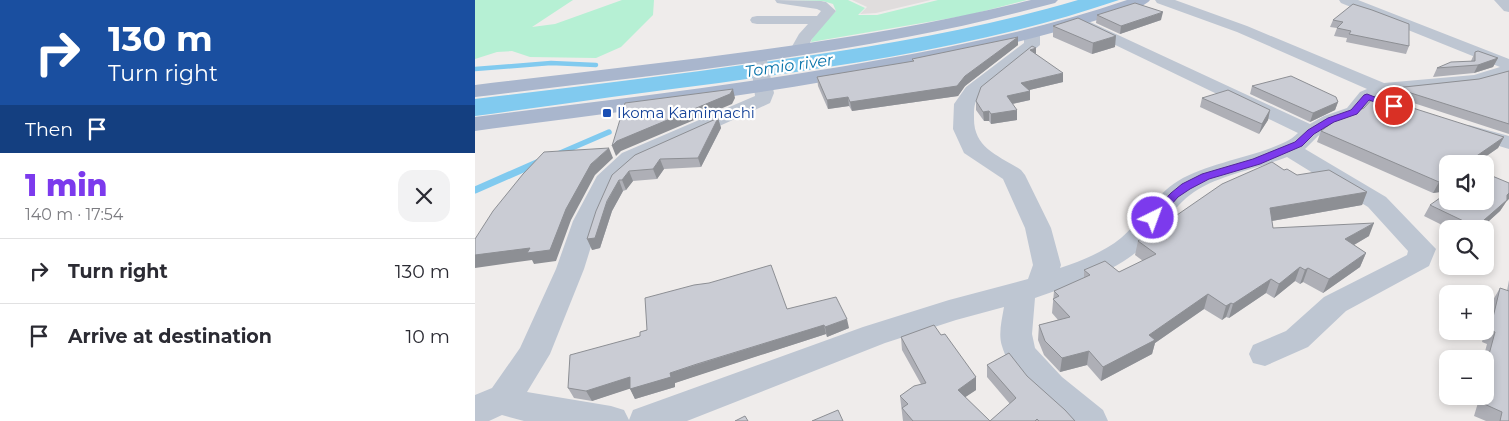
<!DOCTYPE html>
<meta charset="utf-8">
<style>
:root{--surface:#fff;--page:#f2f2f3;--text:#2b2b33;--muted:#7c7c81;--line:#e1e1e2;--accent:#7c3aed}
body{margin:0;font-family:Montserrat,sans-serif;background:var(--page);color:var(--text);height:100vh;display:flex;flex-direction:column;font-size:19px;white-space:nowrap}
*{box-sizing:border-box;margin:0}
p{font-size:16px;color:var(--muted)}
.icon{flex:none;width:28px;height:28px;fill:none;stroke:currentColor;stroke-width:2;stroke-linecap:round;stroke-linejoin:round}
.map{position:relative;flex:1;overflow:hidden}
.details{display:flex;flex-direction:column;background:var(--surface);width:475px}
.details>*{flex:none}
.banner{background:#1a4fa0;color:#fff;overflow:hidden}
.fabs{position:absolute;left:964px;top:155px;display:grid;gap:10px}
.fabs a{display:grid;place-items:center;width:55px;height:55px;border-radius:10px;background:var(--surface);box-shadow:0 2px 8px #0003;font-size:25px}
.pin{position:absolute;display:grid;place-items:center;width:42px;height:42px;color:#fff;margin:-21px;border:2px solid #fff;border-radius:50%;box-shadow:0 1px 5px #0007}
.me{position:absolute;width:55px;margin:-28px;rotate:42deg;stroke-linejoin:round;filter:drop-shadow(0 0 4px #0008)}
.turn{display:flex;align-items:center;gap:18px;height:105px;padding:0 25px;font-size:22px}
.turn .icon{width:65px;height:65px;stroke-width:2.5}
.turn b{display:block;font-size:35px;line-height:42px}
.then{display:flex;align-items:center;height:48px;padding:0 25px;background:#0003;gap:10px;font-size:19px}
.round{display:grid;place-items:center;flex:none;width:52px;height:52px;border-radius:15px;background:var(--page)}
.summary{display:flex;align-items:center;justify-content:space-between;height:85px;padding:0 25px}
h1{font-size:30px;font-weight:800;line-height:38px;color:var(--accent)}
ul{padding:0;list-style:none}
li{display:flex;align-items:center;gap:15px;height:65px;padding:0 25px;border-top:1px solid var(--line)}
li div{flex:1}
li b{display:block;font-size:19px}
li em{font-style:normal}
main{display:flex;flex:1;min-height:0}
.map>svg:first-child{display:block}
</style>
<main>
<section class="details">
<div class="banner">
<div class="turn"><svg class="icon" aria-label="right" viewBox="0 0 24 24"><path d="M7 20v-9h11M14 6l5 5-5 5"/></svg><div><b>130 m</b>Turn right</div></div>
<div class="then">Then<svg class="icon" aria-label="arrive" viewBox="0 0 24 24"><path d="M6 21V4h12l-3 4 3 4H6"/></svg></div>
</div>
<div class="summary"><div><h1>1 min</h1><p>140 m · 17:54</p></div><a class="round"><svg class="icon" aria-label="close" viewBox="0 0 24 24"><path d="M6 6l12 12M18 6L6 18"/></svg></a></div>
<ul>
<li><svg class="icon" aria-label="right" viewBox="0 0 24 24"><path d="M7 20v-9h11M14 6l5 5-5 5"/></svg><div><b>Turn right</b></div><em>130 m</em></li>
<li><svg class="icon" aria-label="arrive" viewBox="0 0 24 24"><path d="M6 21V4h12l-3 4 3 4H6"/></svg><div><b>Arrive at destination</b></div><em>10 m</em></li>
</ul>
</section>
<div class="map">
<svg width="1034" height="421" viewBox="0 0 1034 421">
<rect width="100%" height="100%" fill="#efeceb"/>
<path fill="#e0dddd" d="M377,0H456L401,13L385,14L392,7Z"/>
<path fill="#b6f0d4" d="M0,0H98L57,27L80,24L147,0H179L178,15L146,47L121,58L55,57L37,51L22,52L0,59Z
M318,0H373L390,8L383,15H402L463,0H552L494,15L336,42L339,33L361,11L358,4L348,1Z"/>
<path fill="#81caef" d="M603,0H644C515,44 379,64 244,83C163,93 81,105 0,116V99C101,87 202,75 303,60C404,46 505,29 603,0Z"/>
<g fill="none" stroke-linecap="round" stroke-linejoin="round">
<path stroke="#81caef" stroke-width="4.5" d="M0,69L76,63L121,65"/>
<path stroke="#81caef" stroke-width="5.5" d="M83,154L134,132"/>
<path stroke="#81caef" stroke-width="7" d="M0,190L64,162"/>
<path fill="#bec6d2" fill-rule="evenodd" d="M300,0L346,1L351,2L361,11L337,39L329,54H317L315,50L324,34L333,24H282L277,23L275,20L277,17L282,16H342L346,11L342,9L302,3Z
M680,0H700L772,26L909,83L999,75L1025,67L866,3L864,0H883L1034,59V76L1000,85L911,94L899,100L886,116L863,124L843,136L830,149L911,197L961,249L954,266L871,311L833,347L790,366L778,363L774,354L778,345L811,331L849,297L932,255L933,251L893,207L812,157C785,168 741,176 719,192C697,207 684,233 664,250C634,275 596,285 560,298L557,334L560,348L587,377L628,410L633,421H589C566,401 536,377 527,346C523,334 527,319 529,307L481,320L410,343L212,421H49L27,415L14,421H0V395L17,388L45,348L81,269L98,221L122,176L147,153L280,96L275,56L277,52H289L291,56L299,93L295,103L163,163L140,184L124,221L109,269L75,354L52,392L136,406L149,410L154,420L158,410L388,327L474,300L553,279L558,265L550,228L528,179L489,153L478,129L479,104L491,87L549,43V33L551,30H563L565,33V45L505,95C499,103 499,107 499,117C498,148 523,155 546,170L550,175L576,228L586,265L585,268C606,261 629,252 646,238C666,221 680,195 703,181C729,165 767,159 796,148C806,144 815,141 823,133L605,28L602,25L605,22H615L835,124L849,116L872,108L885,92L892,89L762,32L682,3Z
M1019,0H1034V12L1029,11Z
M994,125L1034,136V149L987,135L984,131L987,127Z"/>
<path fill="#a9b6cd" fill-rule="evenodd" d="M556,0H583L580,3C531,16 482,28 432,37C289,65 144,79 0,97V85C186,62 374,45 556,0Z
M652,0H675C669,9 630,18 619,21C418,81 207,103 0,131V117C133,100 266,85 398,61C484,46 570,28 652,0Z"/>
</g>
<path fill="#aeafb6" d="M622,15L686,20L645,34L621,23Z
M858,20L934,24V46L931,54L871,42L872,38L859,36L862,28L855,27Z
M578,26L640,47L617,54L578,37Z
M543,37V45L490,86L483,96L377,111L374,106L353,109L343,86L342,77L437,62V59Z
M561,48V54L588,82L554,90L555,91V100L538,104L542,120L516,124L514,121H509L501,110V101Z
M1000,52L1023,58L1018,67L999,73L958,77L962,68L996,61Z
M1034,71V134L917,96L920,88L1004,79Z
M777,86L863,102L860,110L835,122L775,94Z
M727,98L795,110L793,120L784,134L725,107Z
M243,118L246,128L226,167L189,169L182,179L158,181L151,190L148,191L137,211L125,248L117,250L137,175Z
M846,131L1029,137L1023,148L1000,164H972V191L958,193L842,142Z
M809,170L822,175L892,192L887,205L797,221L798,228L894,236L879,245L891,253L885,267L848,293L828,282L825,284L820,281L799,298L791,293L754,318L751,317L747,320L729,309L680,343L677,354L626,381L612,365L585,372L569,355L563,340L564,325L583,320L577,313L579,291L609,278V270L644,272L668,261L660,255L663,241L682,227L683,223Z
M1031,202L1025,211L1005,229H975L949,216L955,205Z
M1034,280V421H1011L999,416L1005,396H1010V359H1008L1012,344L1007,342L1018,300L1025,288L1032,291Z
M312,309L374,328L352,337L351,334L226,374L200,383V387L160,399L155,388L117,401L99,398L93,388Z
M466,335L501,377V390L490,397L515,421H428L425,396L446,384L427,350L426,337Z
M512,365L552,376L600,421H515L535,404L512,377Z"/>
<path fill="#8d8f94" d="M688,12L686,20L645,34L646,26Z
M641,36L640,47L617,54L618,43Z
M543,37V45L490,86L483,96L377,111L375,102L490,76Z
M561,48V57L555,50Z
M1023,58L1018,67L999,73L1003,65Z
M588,73V82L546,92V83Z
M258,89L260,98L257,104L146,151L141,156L137,146L142,141Z
M555,91V100L532,105V96Z
M373,97L374,106L353,109L352,100Z
M863,102L860,110L835,122L838,113Z
M542,110V120L516,124V114Z
M795,110L793,120L784,134L787,124Z
M514,111V121H509L508,112Z
M243,118L246,128L226,167L223,158Z
M1029,137L1023,148L1000,164H990Z
M134,148L138,158L120,175L96,220L81,261L59,264L57,260L0,268V255L116,164Z
M185,159L189,169L182,179L178,169Z
M154,171L158,181L151,190L147,180Z
M144,180L148,191L137,211L125,248L117,250L112,239Z
M972,181V191L958,193L964,182Z
M892,192L887,205L791,222L795,208Z
M1034,193V199L1031,202L1025,211L1005,229H1000L1001,227Z
M899,223L894,236L865,253L870,239Z
M891,253L885,267L848,293L854,279Z
M825,267L820,281L799,298L804,284Z
M833,268L828,282L825,284L830,270Z
M796,279L791,293L754,318L758,304Z
M733,294L729,309L680,343L677,354L626,381L628,367Z
M756,303L751,317L747,320L751,306Z
M372,319L374,328L352,337L350,327Z
M349,325L351,334L200,383V387L160,399L155,389L195,373Z
M614,351L612,365L585,372L587,358Z
M155,377L160,387L117,401L111,391Z
M501,377V390L483,402V390Z"/>
<path fill="#caccd4" stroke="#8d8f94" d="M660,3L688,12L646,26L622,15Z
M878,4L897,10L934,24V46L874,34L876,31L862,28L868,22L858,20Z
M603,18L641,36L618,43L578,26Z
M543,37L490,76L482,86L375,102L373,97L352,100L342,77L439,61L437,59Z
M557,46L561,48L555,50L588,73L546,83L555,91L532,96L542,110L516,114L514,111L508,112L501,101L506,87Z
M1003,51L1023,58L1003,65L962,68L976,62L1000,61V52Z
M1034,71V124L920,88L1004,79Z
M816,76L861,97L863,102L838,113L777,86Z
M258,89L255,94L142,141L137,146L150,103Z
M753,90L795,110L787,124L727,98Z
M900,96L1029,137L990,164H972V181L964,182L846,131L862,119L889,108Z
M243,118L223,158L185,159L178,169L154,171L147,180H144L132,201L120,238L112,239L121,211L137,175L160,155Z
M134,148L116,164L91,209L75,250L52,253L55,248L0,255V239L18,211L48,174L69,152Z
M797,162L809,170L812,169L822,175L854,170L892,192L795,208L798,228L899,223L870,239L891,253L854,279L833,268L830,270L825,267L804,284L796,279L758,304L756,303L751,306L733,294L674,335L680,340L628,367L614,351L587,358L570,341L564,325L595,317L578,299L584,296L579,291L615,275L609,270L630,261L644,272L681,254L663,241L684,225L683,223L688,217L694,212L702,215L747,184Z
M1010,173L1034,183V193L1032,195V200L1001,227L955,205L972,193V201H1010Z
M296,265L312,309L361,297L372,319L350,327L349,325L222,364L195,373L196,377L155,389V377L111,391L93,388L95,355L165,336V332L172,330L170,298L219,285L234,283Z
M1025,288L1034,291V421H1025L1027,412L1007,403L1018,365L1012,362L1020,332L1015,330Z
M459,325L466,335L470,334L501,377L483,390L515,421H438L427,408L433,404L425,396L439,386L451,383L426,337Z
M534,353L552,376L590,410L600,421H564L562,419L560,421H515L541,398L512,365Z
M363,410L368,421H337Z
M270,416L273,421H260Z"/>
<path fill="#7c3aed" stroke="#51269a" d="M892,94L923,106L919,109L894,100L882,114L859,122L839,134L827,146L785,164L734,179L715,189L703,197L682,221H674L672,218L696,193L707,184L727,174L778,159L820,142L833,130L853,118L876,110L889,95Z"/>
<rect fill="#1a4fb4" stroke="#fff" stroke-width="2" x="127" y="108" width="10" height="10" rx="2.5"/>
<g text-anchor="middle" stroke-width="4.5" stroke-linejoin="round" paint-order="stroke">
<g font-size="15" fill="#164399" stroke="#fff" text-anchor="start">
<text x="142" y="118">Ikoma Kamimachi</text>
</g>
<g font-size="16" font-style="italic" fill="#0672aa" stroke="#fff">
<text transform="translate(314 65) rotate(-8)" y="6">Tomio river</text>
</g>
</g>
</svg>
<div class="fabs">
<a><svg class="icon" aria-label="sound" viewBox="0 0 24 24"><path d="M4 9h4l5-4v14l-5-4H4zM17 9q2 3 0 6"/></svg></a>
<a><svg class="icon" aria-label="search" viewBox="0 0 24 24"><circle cx="10" cy="10" r="6"/><path d="M15 15l6 6"/></svg></a>
<a>+</a>
<a>−</a>
</div>
<div class="pin" style="left:919px;top:106px;background:#d93025"><svg class="icon" aria-label="arrive" viewBox="0 0 24 24"><path d="M6 21V4h12l-3 4 3 4H6"/></svg></div>
<svg class="me" style="left:678px;top:218px" viewBox="-20 -20 40 40"><circle r="17" fill="#7c3aed" stroke="#fff" stroke-width="3"/><path d="M0-11L8 9 0 5-8 9z" fill="#fff"/></svg>
</div>
</main>
